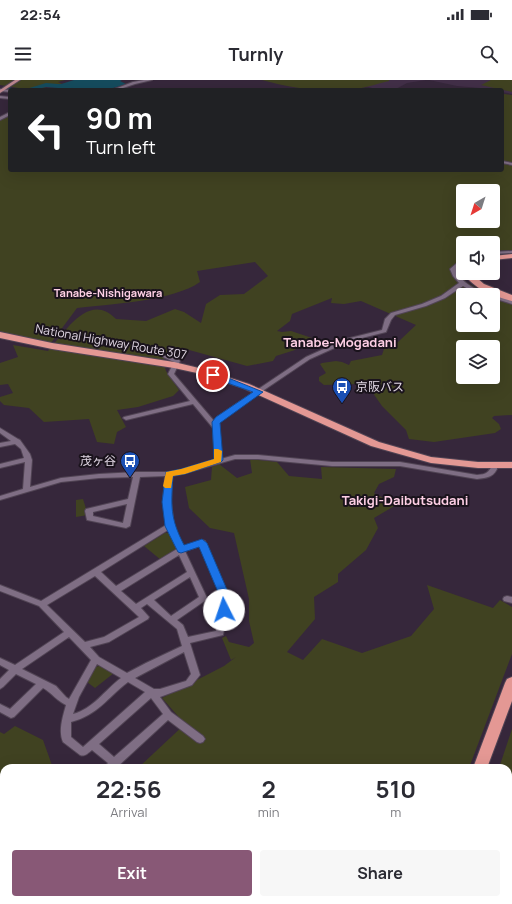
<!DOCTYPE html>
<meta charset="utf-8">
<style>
:root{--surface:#fff;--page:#f7f7f7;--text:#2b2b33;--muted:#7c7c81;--accent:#885876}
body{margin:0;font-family:Manrope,"Noto Sans JP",sans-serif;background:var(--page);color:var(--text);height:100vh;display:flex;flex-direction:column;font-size:15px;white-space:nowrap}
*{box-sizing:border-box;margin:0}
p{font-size:13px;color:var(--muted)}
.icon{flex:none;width:22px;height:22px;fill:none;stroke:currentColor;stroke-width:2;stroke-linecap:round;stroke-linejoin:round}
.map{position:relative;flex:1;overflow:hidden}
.panel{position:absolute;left:0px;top:684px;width:512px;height:140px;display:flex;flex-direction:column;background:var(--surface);border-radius:12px 12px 0 0;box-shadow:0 4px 16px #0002}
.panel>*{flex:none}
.hud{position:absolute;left:8px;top:8px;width:496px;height:84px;border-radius:4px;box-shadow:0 4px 16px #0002;background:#202124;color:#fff;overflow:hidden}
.needle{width:26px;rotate:219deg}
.controls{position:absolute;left:456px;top:104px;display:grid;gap:8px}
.controls a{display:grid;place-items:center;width:44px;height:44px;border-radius:4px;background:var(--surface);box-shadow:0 4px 16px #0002;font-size:20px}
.pin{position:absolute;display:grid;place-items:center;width:34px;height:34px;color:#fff;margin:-17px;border:2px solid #fff;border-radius:50%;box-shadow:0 1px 4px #0007}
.me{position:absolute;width:44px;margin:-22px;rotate:356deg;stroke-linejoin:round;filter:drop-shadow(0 0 3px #0008)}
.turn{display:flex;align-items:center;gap:14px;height:84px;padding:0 12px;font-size:18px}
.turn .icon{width:52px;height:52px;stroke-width:2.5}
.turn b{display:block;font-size:28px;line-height:34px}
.eta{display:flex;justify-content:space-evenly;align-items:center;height:68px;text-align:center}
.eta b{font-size:24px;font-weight:700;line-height:28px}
.action{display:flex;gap:8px;margin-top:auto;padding:8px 12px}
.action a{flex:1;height:46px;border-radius:4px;background:var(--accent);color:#fff;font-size:16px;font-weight:700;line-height:46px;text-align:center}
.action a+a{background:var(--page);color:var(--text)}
.status{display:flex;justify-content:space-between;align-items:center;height:28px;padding:0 20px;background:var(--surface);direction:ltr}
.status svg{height:11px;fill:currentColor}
header{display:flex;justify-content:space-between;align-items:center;height:52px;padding:0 12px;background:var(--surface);font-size:18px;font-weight:700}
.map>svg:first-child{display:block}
</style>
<div class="status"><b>22:54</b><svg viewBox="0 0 49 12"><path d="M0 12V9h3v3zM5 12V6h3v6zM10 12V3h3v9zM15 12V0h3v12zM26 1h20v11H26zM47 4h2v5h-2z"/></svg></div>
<header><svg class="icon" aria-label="menu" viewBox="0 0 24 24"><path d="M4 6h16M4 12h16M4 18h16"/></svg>Turnly<svg class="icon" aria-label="search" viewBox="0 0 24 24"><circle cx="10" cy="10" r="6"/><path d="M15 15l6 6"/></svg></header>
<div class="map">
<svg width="512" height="824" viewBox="0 0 512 824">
<rect width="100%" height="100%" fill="#36273b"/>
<path fill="#422f48" d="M390,0H426L407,3L394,10H379L365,6Z
M429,0H512V14L502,12V10L457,6Z"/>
<path fill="#404221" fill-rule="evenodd" d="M0,0H65L58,2L62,4L31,10L0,5Z
M262,0H389V1C376,4 362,9 349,10C320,12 290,8 262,0Z
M491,0H512V12L481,5Z
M504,14L512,15V170L493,171V163H463V189L461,191L466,202L490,215H463V245H493V216L512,224V335L494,336L492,338L499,344L501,349L495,353L434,362L409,359L406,350L382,326L368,306L359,304L324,305L319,301V297L326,293L320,284L322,283L336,281L342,282L349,285L351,281L382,275L385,266L391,263L398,262L416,245L361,221L344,224L331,223L332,218L292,234L290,241L277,251L282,252L291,251L312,258L304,260L295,270L276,276L273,281L247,286L182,268L163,280L166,291L179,310L173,316L138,327L117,330L126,347L117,352L114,364L97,362L89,339L44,342L29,328L4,325L0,321V317L13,313L8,304L0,305V283L18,277L13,265L48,271C65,252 89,211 116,239L146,241L175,229L184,232L201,243L206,224L220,215L244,214L268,196L255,182L197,191L200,202C173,221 111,224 77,228L51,263L0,252V39L10,36V90H502V21ZM463,111H493V141H463ZM463,267H493V297H463Z
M250,379L277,382L289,396L322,399L321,387L396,389L394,397L379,404L374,413L396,425L374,438L378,448L366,470L338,494V502L314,517L315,539L287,572L303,580L322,559L362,573L411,556L434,529L427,505L493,528L500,520L512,527V574L469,688H138L185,644L162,618L224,586L236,577L231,580L222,558L226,556L229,562L249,567L254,563L249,541V519L234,453L210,448L189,428L185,407L211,400L212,387L219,384L237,398L252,393Z
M83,419L88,435L76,437V420Z
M165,453H169L176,469L161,480L144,466Z
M102,585L114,593L95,608L87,602L96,587Z
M15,646L43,660L53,688H4V739L0,741V652L4,654Z
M512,649V824H446L447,820H508V688H499Z
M4,787V820H404L402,824H0V791Z"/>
<path fill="#154c5e" d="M74,0H122L120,1L126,4C105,12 76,14 55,6Z"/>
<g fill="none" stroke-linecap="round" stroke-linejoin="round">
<path fill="#154c5e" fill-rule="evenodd" d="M46,3L70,5L73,7L70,9L46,7L33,10H23Z
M8,7L20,10H6L5,9Z"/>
<defs>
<path id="minor" d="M144,0H152L135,4L117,10H112L133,2Z
M0,9L10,10V12L0,11Z
M0,16L10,17V19L0,18Z
M10,32V35L0,40V37Z
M502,81L512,83V85L502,83Z
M512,171V173L493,174V172Z
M463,178V183L456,189C464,211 492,214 512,220V224L493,218V215C482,215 472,212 463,206L445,218L426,226L395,235L391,240L386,252L350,261L310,279L221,339L219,342L221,379L235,375H258L332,382H400L477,395C487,394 488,393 493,384H497L498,386C495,397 487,398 477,399L400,386H332L258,379H235L182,394L172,396L171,422L174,446L183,467L202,460L205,461L230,519L223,555L190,563L200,595L192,605L160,617L171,632L203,656L205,659L203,662L200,663L197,662L168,640L116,688H104L108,683L92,670C88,673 85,677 80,675L63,662C58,651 63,636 66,625C57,621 52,613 43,608L14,637L11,638L0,632V624L10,629L36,604L16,594L3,607L0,609V599L9,590L0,585V578L15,585L64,552L39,526L0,511V505L41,521L166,445L163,422L165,396L140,397L130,446L126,448L87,440L85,431L86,429L128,419L133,397L99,398L61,402L0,420V416L23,409L25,382L0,388V384L24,378L21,369L15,364L0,367V363L11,361L0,353V348L18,359L20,360L30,374L32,380L30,407L61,398L99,394L137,392H169L182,390L215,381L213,348L193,324L126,340L123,338L124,337L190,321L168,294L174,282L163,277V275H167L179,280L180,281L174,294L214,341L217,337L306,277L346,259L382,250L385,239L391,233L422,224L441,216L459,203L453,196L450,189ZM127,424L123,443L93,436V432ZM168,450L177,469L116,506L101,492ZM200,466L222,519L216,551L188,557L183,545L177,540L206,520L207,518L185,471ZM179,475L187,492L136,524L121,511ZM95,496L139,537L104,557L85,562L47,525ZM190,497L199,517L171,536L154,520ZM147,524L177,549L182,566L146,583L127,593L99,577L90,567L109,562L148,539L149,537L141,528ZM69,557L91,580L69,619L66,617L56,606L22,589ZM184,572L191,594L186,601L160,609H154L135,598ZM97,584L121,598C105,610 93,629 73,634L79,617ZM128,602L145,612L83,667L71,657V642C98,635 107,618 128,602ZM151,618L163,634L114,677L99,664Z
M507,516L512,517V523L504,521L503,519L504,517Z
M4,741V751L0,753V743Z"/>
<path id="major" d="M15,0H20L0,13V10Z"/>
<path id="highway" d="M512,174V178L493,180V176Z
M463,193H471L484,204L512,215V221C493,216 474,209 463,193Z
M0,252L52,263L174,282L203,289L249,304L379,362L431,377L478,382H512V388H478L431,383L371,366L243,308L197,293L174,288L52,269L0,258Z
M512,597V621L487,688H473L505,603L507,599Z
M412,820H429L428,824H411Z"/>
</defs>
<use href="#minor" stroke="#514454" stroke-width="2"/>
<use href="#major" stroke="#514454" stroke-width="2"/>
<use href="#highway" stroke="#514454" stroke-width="2"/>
<use href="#minor" fill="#7f6e84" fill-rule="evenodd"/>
<use href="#major" fill="#bc878e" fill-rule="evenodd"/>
<use href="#highway" fill="#e49894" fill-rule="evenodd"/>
</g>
<path fill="#1a73e8" stroke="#114b97" d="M210,293H216L263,312L220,343L223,380L221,382L185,394L173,396C171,426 170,438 184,465L202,459L207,463L231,519L228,533H220L219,530L221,519L199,467L181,473L178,472L165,446L162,422L166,392L181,389L214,379L212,342L216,337L253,312L210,297Z"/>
<path fill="#f59e0b" d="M214,369H218L222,371L221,382L185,394L173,396L171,408H165L163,406L166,392L181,389L214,379Z"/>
<defs>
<symbol id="bus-pin" viewBox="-11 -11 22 30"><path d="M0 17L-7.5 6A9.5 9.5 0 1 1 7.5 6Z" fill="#1a4fb4" stroke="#1a131c"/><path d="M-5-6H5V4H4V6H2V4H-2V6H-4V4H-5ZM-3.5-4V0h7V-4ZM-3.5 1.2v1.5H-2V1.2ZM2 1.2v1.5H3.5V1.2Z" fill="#fff"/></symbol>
</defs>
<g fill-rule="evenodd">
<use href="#bus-pin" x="331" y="296" width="22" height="30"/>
<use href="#bus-pin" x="119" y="370" width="22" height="30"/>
</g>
<g text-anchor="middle" stroke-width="4" stroke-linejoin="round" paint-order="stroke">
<g font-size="11" font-weight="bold" fill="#ffd0e6" stroke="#1a131c">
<text x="108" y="217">Tanabe-Nishigawara</text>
</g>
<g font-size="12" fill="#e1d7e4" stroke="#1a131c">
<text transform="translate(111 262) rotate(10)" y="4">National Highway Route 307</text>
</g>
<g font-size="12" fill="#e1d7e4" stroke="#1a131c" text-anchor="start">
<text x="356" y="311">京阪バス</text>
<text x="116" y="385" text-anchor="end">茂ヶ谷</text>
</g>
<g font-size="13" font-weight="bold" fill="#ffd0e6" stroke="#1a131c">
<text x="340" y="267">Tanabe-Mogadani</text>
<text x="405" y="425">Takigi-Daibutsudani</text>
</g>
</g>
</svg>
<div class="controls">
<a><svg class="needle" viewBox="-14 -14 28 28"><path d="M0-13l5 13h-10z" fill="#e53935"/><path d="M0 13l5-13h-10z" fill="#7c7c81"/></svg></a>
<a><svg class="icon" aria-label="sound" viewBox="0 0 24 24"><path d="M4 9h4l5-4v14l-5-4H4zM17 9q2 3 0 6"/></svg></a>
<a><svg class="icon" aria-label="search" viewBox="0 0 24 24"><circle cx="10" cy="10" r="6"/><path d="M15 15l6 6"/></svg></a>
<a><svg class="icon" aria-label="layers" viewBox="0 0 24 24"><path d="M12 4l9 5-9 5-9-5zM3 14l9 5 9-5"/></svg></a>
</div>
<div class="pin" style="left:213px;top:295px;background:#d93025"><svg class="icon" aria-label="arrive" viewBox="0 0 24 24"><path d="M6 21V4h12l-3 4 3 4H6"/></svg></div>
<svg class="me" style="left:224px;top:530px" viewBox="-20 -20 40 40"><circle r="19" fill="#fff"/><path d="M0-13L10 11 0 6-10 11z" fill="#1a73e8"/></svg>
<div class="hud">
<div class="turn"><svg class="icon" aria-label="left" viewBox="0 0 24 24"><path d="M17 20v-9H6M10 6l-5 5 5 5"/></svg><div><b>90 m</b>Turn left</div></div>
</div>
<section class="panel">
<div class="eta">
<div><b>22:56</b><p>Arrival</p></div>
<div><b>2</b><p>min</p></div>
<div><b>510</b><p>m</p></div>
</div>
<div class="action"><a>Exit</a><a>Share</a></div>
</section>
</div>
